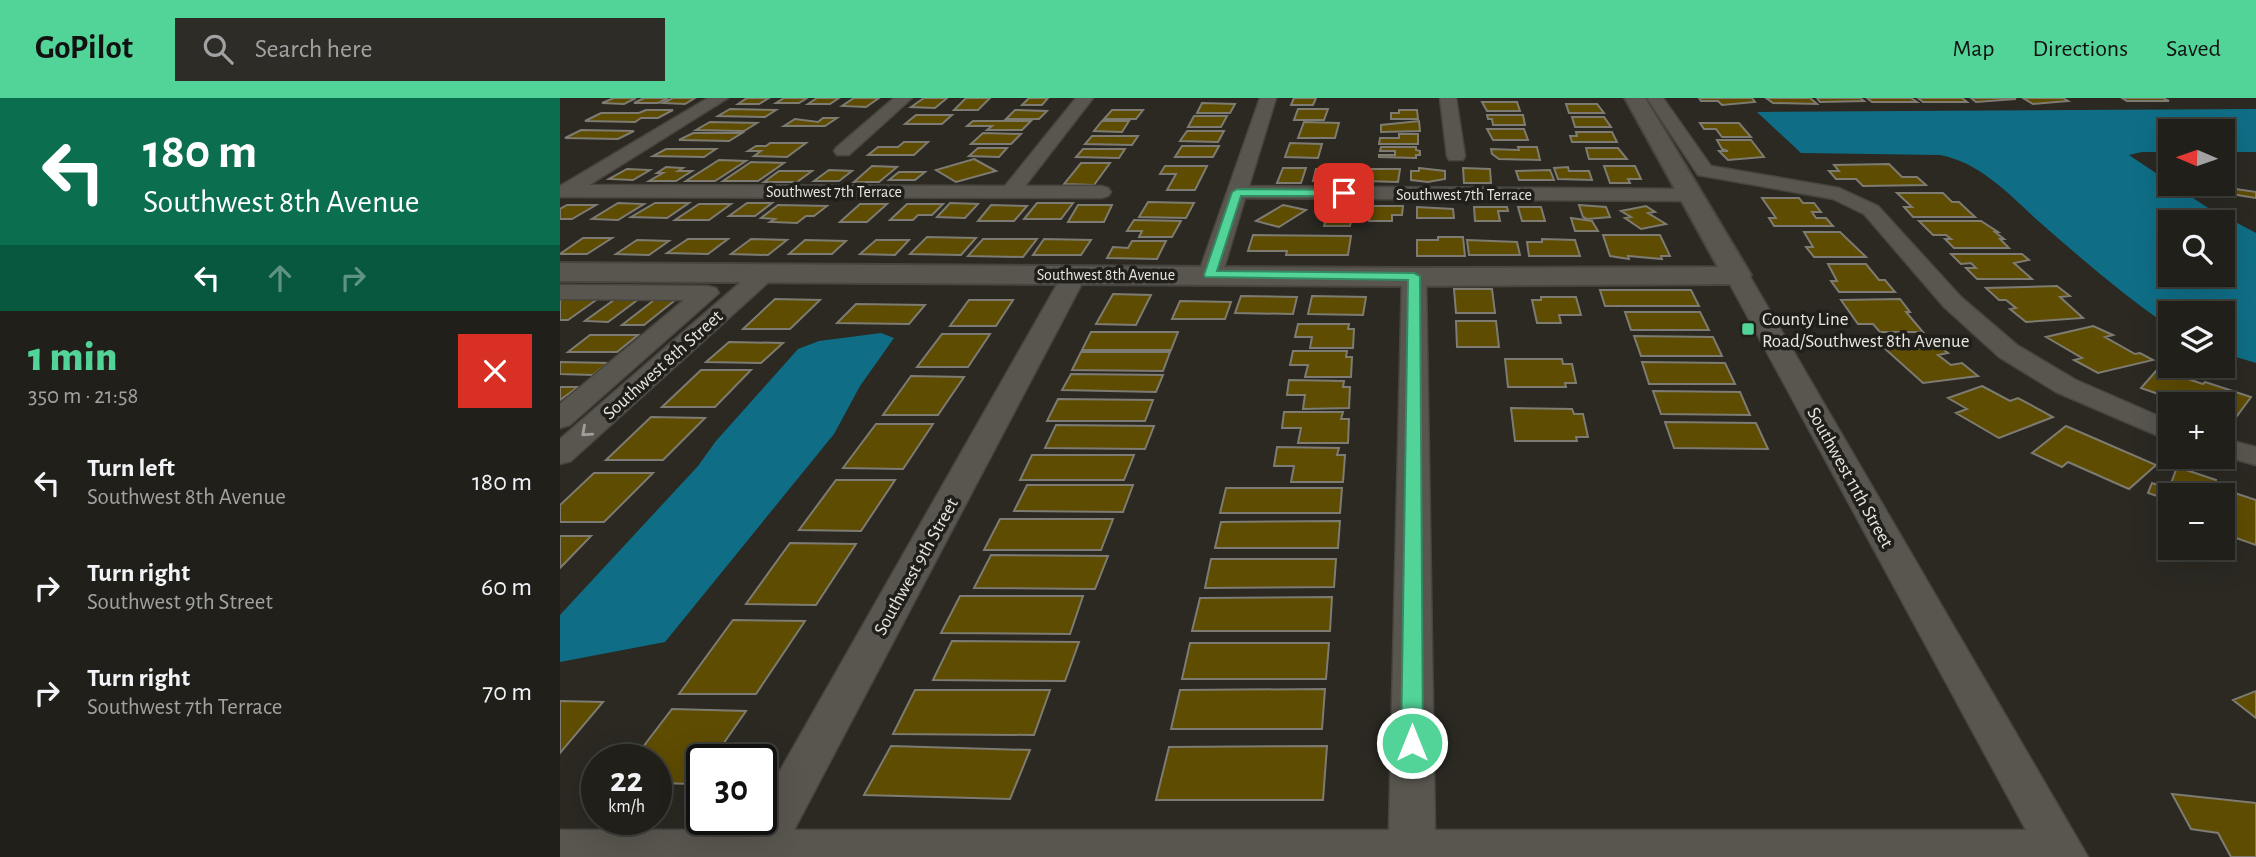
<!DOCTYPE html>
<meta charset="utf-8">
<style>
:root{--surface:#201f1a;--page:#2d2c27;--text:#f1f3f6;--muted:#a2a2a2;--line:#3d3d39;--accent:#52d397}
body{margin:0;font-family:"Alegreya Sans",sans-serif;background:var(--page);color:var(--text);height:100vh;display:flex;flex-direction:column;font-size:26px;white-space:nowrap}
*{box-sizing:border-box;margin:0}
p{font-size:23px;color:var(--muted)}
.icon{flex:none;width:38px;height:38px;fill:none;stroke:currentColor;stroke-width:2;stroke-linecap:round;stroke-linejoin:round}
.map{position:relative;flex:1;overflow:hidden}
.sheet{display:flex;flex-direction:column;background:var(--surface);width:560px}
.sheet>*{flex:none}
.banner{background:#0b6e4f;color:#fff;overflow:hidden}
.needle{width:46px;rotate:272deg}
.tools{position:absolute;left:1598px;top:21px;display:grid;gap:14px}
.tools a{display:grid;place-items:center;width:77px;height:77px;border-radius:0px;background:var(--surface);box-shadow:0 7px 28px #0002,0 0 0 2px var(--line);font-size:35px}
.speed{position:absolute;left:21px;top:646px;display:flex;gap:14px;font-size:35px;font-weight:700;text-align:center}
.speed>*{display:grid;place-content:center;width:91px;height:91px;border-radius:50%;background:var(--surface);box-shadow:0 7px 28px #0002,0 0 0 2px var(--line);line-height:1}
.speed small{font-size:18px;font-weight:400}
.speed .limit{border:4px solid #111;border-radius:10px;background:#fff;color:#111}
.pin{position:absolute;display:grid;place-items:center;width:60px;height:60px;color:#fff;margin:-30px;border-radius:14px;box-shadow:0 4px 10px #0006}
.me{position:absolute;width:77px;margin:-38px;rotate:0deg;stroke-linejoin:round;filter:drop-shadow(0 0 5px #0008)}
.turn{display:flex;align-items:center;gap:24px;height:147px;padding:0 28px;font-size:32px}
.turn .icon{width:91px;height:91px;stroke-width:2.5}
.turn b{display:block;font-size:49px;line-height:60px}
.lanes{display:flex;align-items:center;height:66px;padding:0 28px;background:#0003;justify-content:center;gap:35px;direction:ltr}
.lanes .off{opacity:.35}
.round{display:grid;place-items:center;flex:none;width:74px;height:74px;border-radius:0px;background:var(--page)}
.summary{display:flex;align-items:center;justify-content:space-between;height:119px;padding:0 28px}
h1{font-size:42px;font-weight:800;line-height:52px;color:var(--accent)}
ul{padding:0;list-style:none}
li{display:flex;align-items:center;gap:21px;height:105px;padding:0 28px}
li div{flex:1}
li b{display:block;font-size:26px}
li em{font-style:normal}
header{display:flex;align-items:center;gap:42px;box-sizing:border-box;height:98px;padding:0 35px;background:var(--accent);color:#111}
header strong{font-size:33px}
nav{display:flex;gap:38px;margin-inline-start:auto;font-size:24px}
.search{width:490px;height:63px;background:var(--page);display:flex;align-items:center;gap:18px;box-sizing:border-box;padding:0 24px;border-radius:0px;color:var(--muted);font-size:26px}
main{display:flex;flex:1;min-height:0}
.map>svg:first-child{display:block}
</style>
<header>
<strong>GoPilot</strong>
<div class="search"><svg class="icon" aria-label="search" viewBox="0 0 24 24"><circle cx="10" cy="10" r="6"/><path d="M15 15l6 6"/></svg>Search here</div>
<nav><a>Map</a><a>Directions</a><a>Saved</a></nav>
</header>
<main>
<section class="sheet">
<div class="banner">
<div class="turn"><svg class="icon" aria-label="left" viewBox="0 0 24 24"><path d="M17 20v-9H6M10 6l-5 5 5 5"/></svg><div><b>180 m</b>Southwest 8th Avenue</div></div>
<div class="lanes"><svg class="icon" aria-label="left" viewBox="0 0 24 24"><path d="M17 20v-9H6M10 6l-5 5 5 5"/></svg><svg class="icon off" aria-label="ahead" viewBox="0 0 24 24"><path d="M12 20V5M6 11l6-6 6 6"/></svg><svg class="icon off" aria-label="right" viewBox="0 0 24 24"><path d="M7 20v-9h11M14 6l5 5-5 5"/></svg></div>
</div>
<div class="summary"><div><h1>1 min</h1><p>350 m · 21:58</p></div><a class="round" style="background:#d93025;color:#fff"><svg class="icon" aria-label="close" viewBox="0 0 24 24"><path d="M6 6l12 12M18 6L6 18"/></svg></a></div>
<ul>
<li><svg class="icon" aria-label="left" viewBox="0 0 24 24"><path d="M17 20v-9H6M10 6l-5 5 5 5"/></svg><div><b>Turn left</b><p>Southwest 8th Avenue</p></div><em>180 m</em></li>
<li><svg class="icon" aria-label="right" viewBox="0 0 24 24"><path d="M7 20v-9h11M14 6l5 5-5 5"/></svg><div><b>Turn right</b><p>Southwest 9th Street</p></div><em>60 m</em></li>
<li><svg class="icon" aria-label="right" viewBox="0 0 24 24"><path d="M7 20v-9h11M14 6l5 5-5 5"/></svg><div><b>Turn right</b><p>Southwest 7th Terrace</p></div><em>70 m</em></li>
</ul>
</section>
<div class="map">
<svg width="1696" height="759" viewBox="0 0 1696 759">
<rect width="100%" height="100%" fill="#2b2922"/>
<path fill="#0f6e86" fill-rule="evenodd" d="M1696,11V54H1663L1662,33H1610V54H1582L1569,57L1645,108L1696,135V265L1663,255L1662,215H1610V229C1566,199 1524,163 1484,128C1453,101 1423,65 1380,57L1241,55L1197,14ZM1610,124H1662V177H1610Z
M321,235L334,240L300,288L274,336L105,544L0,564V517L138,368L156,343L238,251L259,243Z"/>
<path fill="#5e4c00" stroke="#7d7b72" stroke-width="2" d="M54,0H76L64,6L42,5Z
M84,0H108L98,5H74Z
M113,0H135L125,6L103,5Z
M187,0H209L199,6H178Z
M224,0H247L239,5H216Z
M257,0H279L270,6H248Z
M294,0H319L306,9L282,8Z
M364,0H387L375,10L351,9Z
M406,0H430L418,12H394Z
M469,0H488L482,7H462Z
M734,0H756L753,7H731Z
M1139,0H1192L1195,4L1162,7L1158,3H1141Z
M1206,0H1250L1257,6L1213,5Z
M1257,0H1300L1304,3L1260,4Z
M1307,0H1351L1357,4H1312Z
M1358,0H1402L1407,4H1363Z
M1411,0H1453L1456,1L1416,4Z
M1463,0H1503L1508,3L1473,6Z
M1562,0H1603L1609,3H1567Z
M922,4H957L960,13H927Z
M642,5L675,6L670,15H637Z
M1006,6H1037L1044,15H1009Z
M170,11L216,12L205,19L158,18Z
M738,11H768L764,22H734Z
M86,12H113L98,20H81L75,24L25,23L41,15H79Z
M455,12L487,13L479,21H446Z
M552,12H583L576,21H544Z
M839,12H857L858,21H831V15H839Z
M356,17H392L382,26H345Z
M927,17H963L965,27H933L932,21H928Z
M634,18H667L661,29H628Z
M1012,19H1044L1051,29H1015Z
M263,20H277L265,28H224L235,21L258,24Z
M413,23H471L462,32H427L432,28H407Z
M542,23H569L562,34L534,33Z
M859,23L860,33L821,34V27Z
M150,24L197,25L184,33L136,32Z
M744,24L779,25L775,40H738Z
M1140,25H1179L1191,39H1162L1156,31H1144Z
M927,31H964L968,42H933Z
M21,32L74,33L58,41L5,40Z
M627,33H664L658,44L620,43Z
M1016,34H1052L1057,44H1012L1010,38H1017Z
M133,35H182L169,43L119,42Z
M423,35L461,36L451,46H411Z
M839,36H858V46H819L820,40H839Z
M532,38H578L572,47L525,46Z
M1157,42H1191L1204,59L1168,62L1159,53H1168L1162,51Z
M344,44H368L354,57H308L318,49H338Z
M210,45H246L227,59L194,58L201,53H188L196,48H206Z
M730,45L762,46L758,60L725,59Z
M622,48H659L653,59H615Z
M821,49H856V52L860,53V57H856V60L819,59V57H835V53H820Z
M958,49H977L980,62L939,61L932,56L931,51L959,52Z
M418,50H447L439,59L409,58Z
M1026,50H1058L1067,61H1029Z
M106,51H156L144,59L93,58Z
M523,51H565L559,60L516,59Z
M414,61L436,73L396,84L376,72Z
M159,62L186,63L155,83H126Z
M191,64L224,65L198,83H163Z
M521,65H550L534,87L504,86Z
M1329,66L1342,79H1357L1366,87L1303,88L1296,81H1276L1269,73H1279L1274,67Z
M312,68L337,69L319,84H294Z
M605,68H647L635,92H607L616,76H600Z
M1044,68H1075L1081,81H1068L1070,85H1050Z
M106,69L123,70L118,73H132L116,83H89L103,75H97Z
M1008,69L1009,73H1029L1032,82L998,81L994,70Z
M723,70H746L741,85H717Z
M859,70L885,73V81L868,84L851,82V73H859Z
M903,70L930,71L931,85H904Z
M67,71L90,72L73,82L49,81Z
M756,71H791L789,84L753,83Z
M806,71H840L838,84L804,83Z
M269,72L292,73L279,83H254Z
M990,72L994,82H959L956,73Z
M219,73H252L237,84H204Z
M339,74H365L355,82H329Z
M1669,90L1696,94V100L1671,96Z
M1337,95H1383L1392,104H1399L1415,119H1353L1344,109H1352Z
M1202,100H1239L1243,105H1254L1261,114H1252L1256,120H1266L1273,128H1214L1209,120H1216Z
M588,104L634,105L626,120L579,119Z
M58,105L84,106L58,122L32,121Z
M95,105H129L107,120L71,119Z
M187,105H212L195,118H169Z
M390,105L418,106L405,120L377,119Z
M477,105H513L501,121H464Z
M139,106H171L149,122H115Z
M300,106H327L307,124H280Z
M347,106H383L372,117H358L353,122H330Z
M7,107H36L12,121H0V111Z
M218,107L267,108L254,118H246L237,125L210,124L215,121L201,120Z
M431,107L467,108L454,123H418Z
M518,107H552L544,124H508Z
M723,107L746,112L719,129L696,123Z
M1019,107L1046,109L1050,119L1027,121L1023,119Z
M769,108L794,109L790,128H764Z
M802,108H843L842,117H832V123H809L810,117H800Z
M1086,108L1095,114L1088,115L1106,126L1081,131L1065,120L1071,119L1061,113Z
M857,109L893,111L894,120H857Z
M914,109H947L948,113H938L940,123H915Z
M958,109H981L985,123H962Z
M1011,120L1032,123L1038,133H1015Z
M574,122L621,123L612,139H579L582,133H567Z
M1359,123H1421L1438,134H1435L1444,141H1440L1449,150H1394L1385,141H1391L1386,137H1373Z
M1244,134H1280L1306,159H1254L1246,149H1253Z
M693,137L791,138L788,157H726L727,153H688Z
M1043,137H1100L1110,158H1101L1102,161L1068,158L1069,161L1050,158Z
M367,139L416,140L401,157L350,156Z
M878,139H903L905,158H857V142H878Z
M23,140H52L27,156H0Z
M128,141H168L148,156L107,155Z
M191,141L227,142L208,157L171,156Z
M423,141H477L463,159L408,158Z
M484,141L531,142L521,157H473Z
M982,141L1015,142L1020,158H969L967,144H982Z
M77,142L109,143L89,157L56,156Z
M245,142L286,143L272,156H229Z
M316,142H349L335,157L300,156Z
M907,142L957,144L960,157H909Z
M572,143H606L597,161L547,160L553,149L568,150Z
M1391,156H1462L1469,162L1454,165L1472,181H1417L1406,170H1416L1411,165L1401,166Z
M1268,166H1306L1319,182H1325L1335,194H1279L1271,183H1277Z
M1497,188L1510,198L1500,199L1523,220L1466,224L1450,211L1456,210L1446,202H1439L1426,190Z
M894,191H932L935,215H896Z
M1040,192H1131L1139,208H1045Z
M553,196L591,197L576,227L536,226Z
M681,198L737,199L733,216L675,215Z
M752,198L806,199L803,217L748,216Z
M5,199L39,200L8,222H0V203Z
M58,199L80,200L48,224L25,223Z
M98,199H119L84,227H62Z
M981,199H1016L1021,217H999L1001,225H977L972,202H981Z
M215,201L260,202L230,231H183Z
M1340,201L1350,214H1346L1363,234H1320L1313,226H1298L1281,202Z
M409,202H453L436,228H390Z
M620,203L671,204L665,221H612Z
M296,206L365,207L349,226L277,225Z
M1065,214H1140L1149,232H1071Z
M896,223H936L939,249H897Z
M738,226H789L788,231H794L793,250H750L752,239H735Z
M1533,228L1553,237L1545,239L1575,256L1580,255L1593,262L1538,275L1514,262L1522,260L1486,239Z
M531,234H618L611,252H522Z
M382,236H430L408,269H357Z
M30,237H78L57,254H8Z
M1074,238L1153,239L1162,258H1081Z
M1371,242L1388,255L1378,257L1391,267L1402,265L1418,278L1363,285L1323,249Z
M169,244L223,245L201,265L146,264Z
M733,253H787L786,259H792L791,279H745L748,267H730Z
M521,254H610L603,273L512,272Z
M945,261H1002L1003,266H1012L1016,285H1005L1006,289H948Z
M0,264L48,265L33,277L0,276Z
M1082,264L1165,265L1175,286H1089Z
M141,272H191L155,309H102Z
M1601,272L1643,286L1645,284L1691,299L1671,326L1662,323V306H1627L1581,290L1596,273Z
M511,276L603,277L596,294L502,292Z
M351,278L404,279L378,317H323Z
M729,282L784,283L783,289H790L789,310L743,311L745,297H727Z
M1422,288L1450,303L1458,300L1493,319L1439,340L1396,315L1407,311L1388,300Z
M0,289H18L0,302Z
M1093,293L1180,294L1190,317L1101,316Z
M498,301L593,302L585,323H487Z
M951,310L1012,311L1014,316H1023L1028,339H1016L1017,343H955Z
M724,314H783L781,321H789L788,345H738L741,330H722Z
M91,319L145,320L103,362H46Z
M1105,324L1196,325L1208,351L1114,350Z
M316,326H373L343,371L283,370Z
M496,327L594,328L585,351L485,350Z
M1506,328L1596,367L1569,391L1508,364L1502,369L1472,355Z
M717,349L779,350L777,357H785L783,384H731L734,368H714Z
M472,357H574L564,382H460Z
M1617,369L1656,382L1654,388L1696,402V447L1662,435L1665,425L1662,424V397H1610V419L1600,415L1606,401L1588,395L1592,385L1609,391Z
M34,375H93L44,424H0V407Z
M276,382H335L301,433L239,432Z
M467,387H573L563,414L454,413Z
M666,390H782L780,415H660Z
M440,421H553L541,452H424Z
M780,423L778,450H655L661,424Z
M0,438H31L0,470Z
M230,445L296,446L256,507L186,506Z
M431,457L548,458L535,491L414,490Z
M651,461H776L774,489L645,490Z
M400,498H523L510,536L381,535Z
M772,499L770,533H632L640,500Z
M173,522L245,523L196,596H119Z
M392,543L519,544L505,583L373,582Z
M630,545H769L766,581H622Z
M765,591L762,631H611L620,592Z
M355,592H490L474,637L333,636Z
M1696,593V620L1673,602Z
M0,603L43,604L0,655Z
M112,611L186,613L152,662H142V676L135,686L96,685V662H73Z
M331,648L470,652L450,701L304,697Z
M767,648L763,702H596L609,649Z
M1612,696L1696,705V759H1671L1658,735L1631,731Z"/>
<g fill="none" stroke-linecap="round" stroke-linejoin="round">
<defs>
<path id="minor" d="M148,0H168L29,87L445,88L516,0H533L465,88H541L548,90L551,94L548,98L541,100L0,99V88Z
M334,0H352L289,57H277L274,53L277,49Z
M700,0H716L689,88L1131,91L1138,93L1141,97L1138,101L1131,103L685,100L662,177L658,182H642L638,177Z
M880,0H896L905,58L903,62H889L887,58Z
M1087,0H1103L1151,68L1279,90L1318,108L1401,199L1457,247L1516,282L1610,323V343L1496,294L1439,259L1384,209L1304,116L1273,101L1138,77Z
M205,168L213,170L217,175L213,180L11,363L0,366V341L197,170Z
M515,169L523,171L527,176L234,732H829L842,179L846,174H862L866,179L875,732H1466L1165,177L1169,172H1185L1189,177L1528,759H0V732H186L193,721H201V706L503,176L507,171Z
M0,187L147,188L156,190L159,195L10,327L0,330V306L124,202L0,201Z
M1662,340L1696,349V367L1662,358Z"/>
<path id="tertiary" d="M1065,0H1085L1191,177L1187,183L1177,186L854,188L0,183V165L854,170L1158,169Z"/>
</defs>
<use href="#minor" stroke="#47453e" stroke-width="3"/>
<use href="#tertiary" stroke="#47453e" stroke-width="4"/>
<use href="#minor" fill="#59564f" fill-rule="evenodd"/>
<use href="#tertiary" fill="#59564f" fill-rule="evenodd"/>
</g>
<defs><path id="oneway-chevron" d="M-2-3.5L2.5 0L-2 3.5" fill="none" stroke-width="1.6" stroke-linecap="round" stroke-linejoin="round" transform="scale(1.75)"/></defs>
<use stroke="#a09e98" href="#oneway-chevron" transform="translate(26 334) rotate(138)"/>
<path fill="#52d397" stroke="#358962" stroke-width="2" d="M677,91L784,92L789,95L784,98H681L657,173L854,175L860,178L863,645L860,651L852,654L845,651L841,645L848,182L645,179L644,177L672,94Z"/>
<rect fill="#52d397" stroke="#211f19" stroke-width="2.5" x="1181" y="224" width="14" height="14" rx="3.5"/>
<g text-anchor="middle" stroke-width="7" stroke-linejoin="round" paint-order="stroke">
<g font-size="16" fill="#e7e6e1" stroke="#211f19">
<text x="274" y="99">Southwest 7th Terrace</text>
<text x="904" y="102">Southwest 7th Terrace</text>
<text x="546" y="182">Southwest 8th Avenue</text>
</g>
<g font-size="19" fill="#e7e6e1" stroke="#211f19" text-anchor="start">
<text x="1202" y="227">County Line<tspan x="1202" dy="22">Road/Southwest 8th Avenue</tspan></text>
</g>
<g font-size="19" fill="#e7e6e1" stroke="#211f19">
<text transform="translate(102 266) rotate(-42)" y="7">Southwest 8th Street</text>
<text transform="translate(1291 379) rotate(61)" y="7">Southwest 11th Street</text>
<text transform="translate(355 468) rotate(-61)" y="7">Southwest 9th Street</text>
</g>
</g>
</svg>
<div class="tools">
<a><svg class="needle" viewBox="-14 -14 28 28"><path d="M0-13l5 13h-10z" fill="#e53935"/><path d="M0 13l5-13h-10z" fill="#a2a2a2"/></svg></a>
<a><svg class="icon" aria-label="search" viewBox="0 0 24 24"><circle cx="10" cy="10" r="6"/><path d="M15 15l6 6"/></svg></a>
<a><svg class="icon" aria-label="layers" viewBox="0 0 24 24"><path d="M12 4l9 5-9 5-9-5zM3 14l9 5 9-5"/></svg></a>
<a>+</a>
<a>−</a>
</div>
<div class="speed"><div>22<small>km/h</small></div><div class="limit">30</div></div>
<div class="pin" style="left:784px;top:95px;background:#d93025"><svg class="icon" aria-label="arrive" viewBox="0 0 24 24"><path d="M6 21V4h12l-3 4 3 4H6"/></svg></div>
<svg class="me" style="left:852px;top:645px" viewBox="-20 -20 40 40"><circle r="17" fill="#52d397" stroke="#fff" stroke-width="3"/><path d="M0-11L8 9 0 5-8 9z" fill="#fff"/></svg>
</div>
</main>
